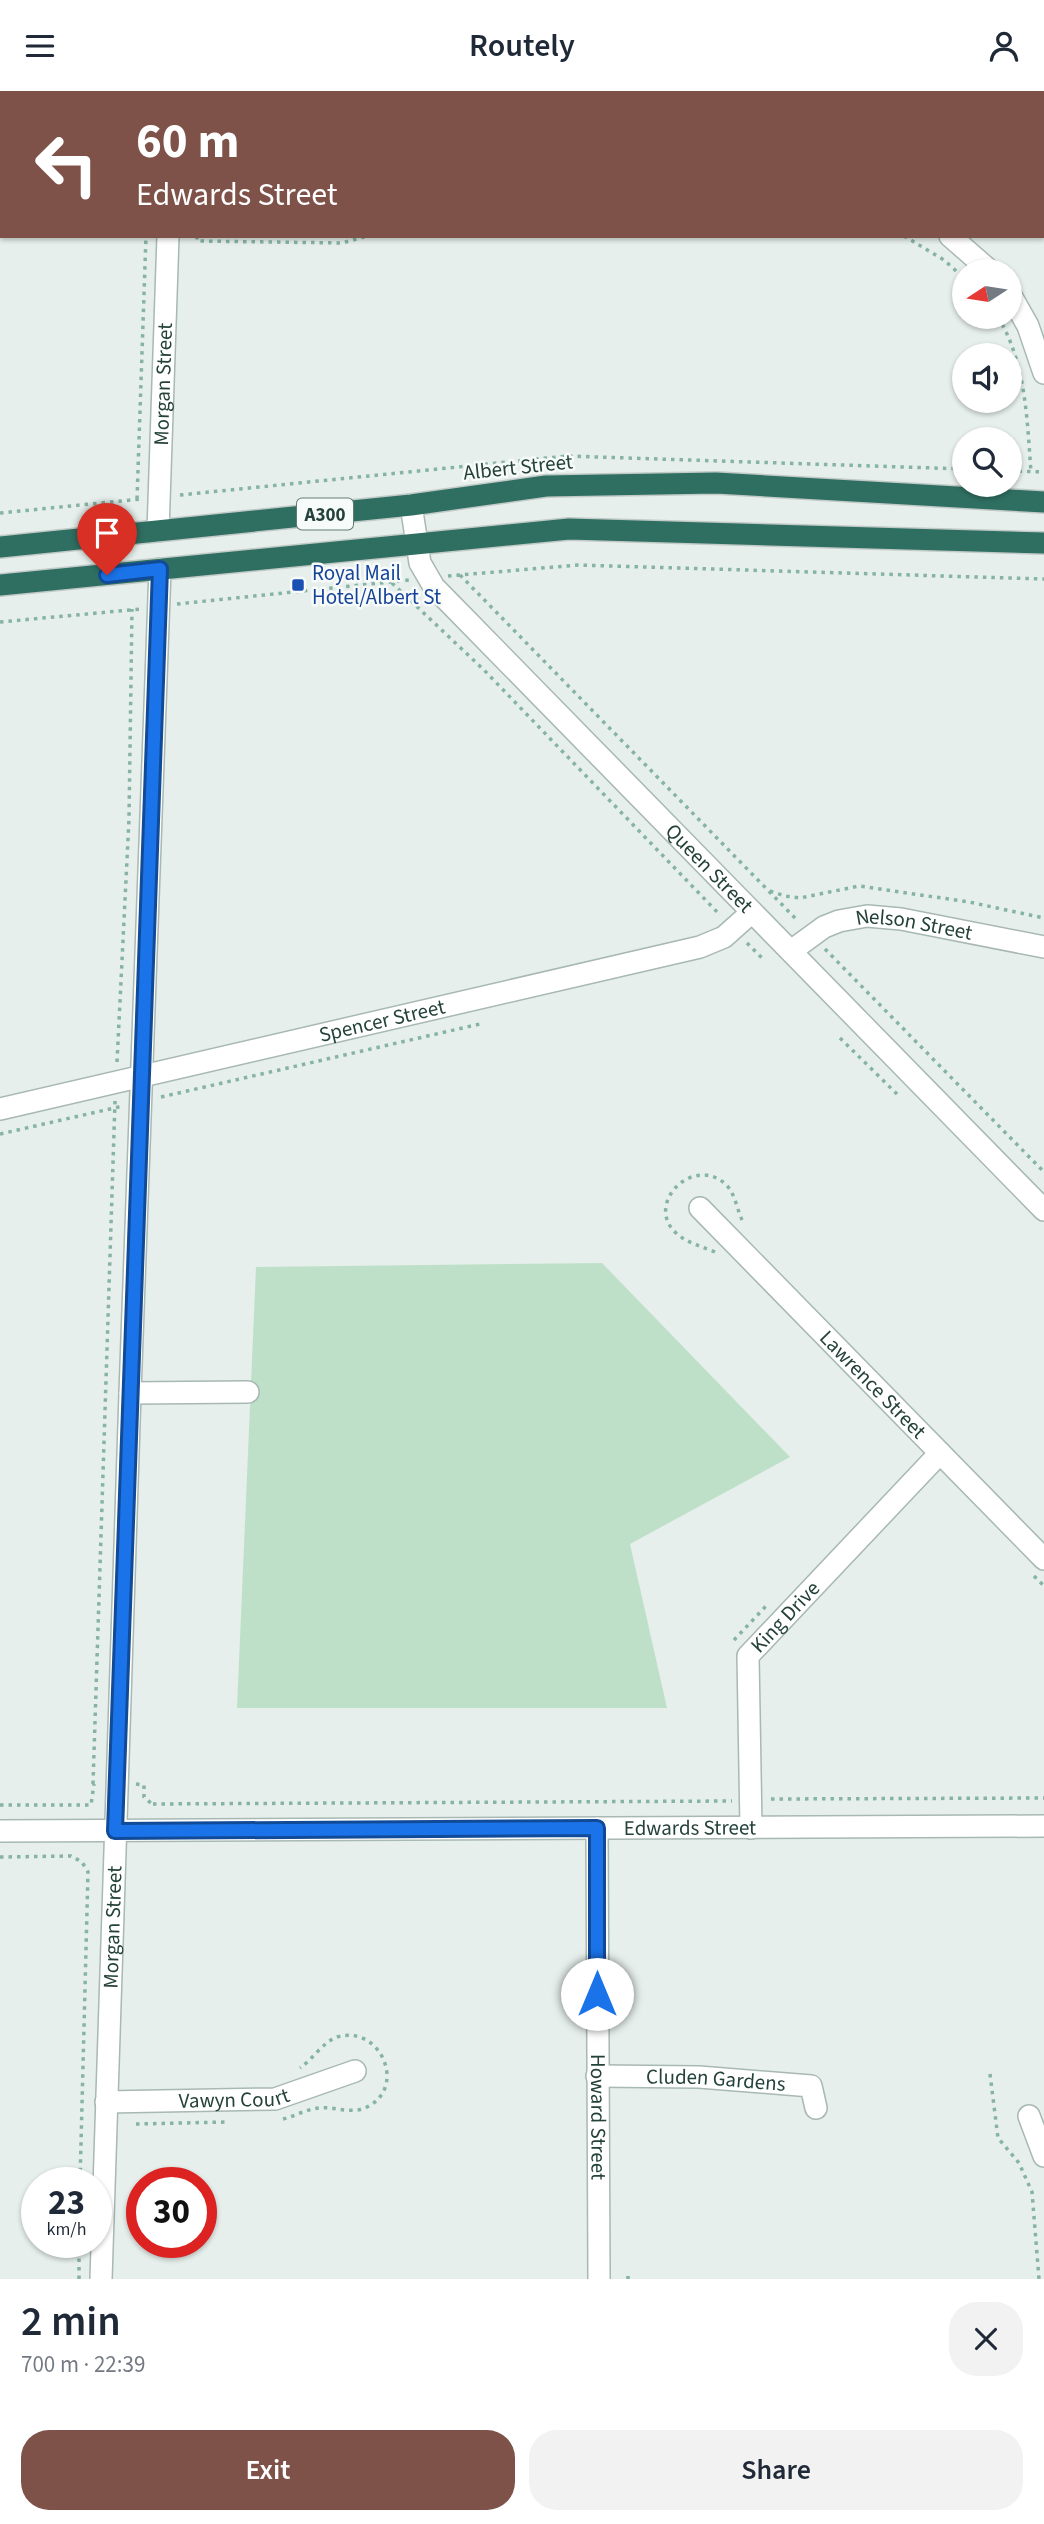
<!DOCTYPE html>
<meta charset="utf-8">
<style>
:root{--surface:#fff;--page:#f2f2f3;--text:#1f2937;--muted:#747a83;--accent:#7f5249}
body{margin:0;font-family:"Source Sans 3",sans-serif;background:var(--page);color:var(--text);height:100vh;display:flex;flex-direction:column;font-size:26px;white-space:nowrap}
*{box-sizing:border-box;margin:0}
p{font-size:23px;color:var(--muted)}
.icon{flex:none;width:38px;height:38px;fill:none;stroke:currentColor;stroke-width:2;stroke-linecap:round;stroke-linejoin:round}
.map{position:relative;height:2188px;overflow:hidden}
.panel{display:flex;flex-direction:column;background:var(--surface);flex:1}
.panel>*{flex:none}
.hud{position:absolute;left:0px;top:0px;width:1045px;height:147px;box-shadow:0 2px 5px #0004;background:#7f5249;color:#fff;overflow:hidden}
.needle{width:46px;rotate:258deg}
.tools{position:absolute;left:952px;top:168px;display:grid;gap:14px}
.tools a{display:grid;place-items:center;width:70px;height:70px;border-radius:50%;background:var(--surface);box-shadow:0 2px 5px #0004;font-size:35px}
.speed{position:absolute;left:21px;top:2076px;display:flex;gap:14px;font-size:35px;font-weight:700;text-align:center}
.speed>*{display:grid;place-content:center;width:91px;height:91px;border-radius:50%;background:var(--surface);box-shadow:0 2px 5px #0004;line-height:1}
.speed small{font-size:18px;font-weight:400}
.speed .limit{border:10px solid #d22;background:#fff;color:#111}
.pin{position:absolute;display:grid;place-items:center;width:60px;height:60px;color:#fff;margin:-72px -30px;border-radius:50% 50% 50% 0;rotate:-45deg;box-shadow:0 0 7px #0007}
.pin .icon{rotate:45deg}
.me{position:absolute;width:77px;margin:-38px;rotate:0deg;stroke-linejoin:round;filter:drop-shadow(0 0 5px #0008)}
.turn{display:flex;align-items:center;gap:24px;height:147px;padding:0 21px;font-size:32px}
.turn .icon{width:91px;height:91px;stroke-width:2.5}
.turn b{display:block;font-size:49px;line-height:60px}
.round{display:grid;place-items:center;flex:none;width:74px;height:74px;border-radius:28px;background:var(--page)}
.summary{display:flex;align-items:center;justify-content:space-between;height:119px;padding:0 21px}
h1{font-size:42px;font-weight:600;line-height:52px}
.cta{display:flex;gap:14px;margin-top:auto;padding:14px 21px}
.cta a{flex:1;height:80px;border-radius:28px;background:var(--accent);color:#fff;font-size:28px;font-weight:600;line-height:80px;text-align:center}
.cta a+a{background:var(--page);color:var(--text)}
header{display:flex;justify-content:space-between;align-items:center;height:91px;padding:0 21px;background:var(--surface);font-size:32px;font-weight:600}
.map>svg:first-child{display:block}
</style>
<header><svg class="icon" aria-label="menu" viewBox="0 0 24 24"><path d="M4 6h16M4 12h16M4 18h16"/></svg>Routely<svg class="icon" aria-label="person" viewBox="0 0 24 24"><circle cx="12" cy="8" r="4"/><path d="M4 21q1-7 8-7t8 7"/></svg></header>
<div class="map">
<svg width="1044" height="2188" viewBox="0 0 1044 2188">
<rect width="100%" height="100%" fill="#e6efeb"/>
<path fill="#bfe0c8" d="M602,1172L790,1366L630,1453L667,1617H237L256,1176Z"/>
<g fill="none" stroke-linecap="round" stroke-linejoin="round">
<defs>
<g id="minor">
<path d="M498,0V2"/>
<path d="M172,2V0"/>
<path d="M0,102H2"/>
<path d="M950,145L990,180"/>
<path d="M1010,203L1028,235L1044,282"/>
<path id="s1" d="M411,414L420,472L434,496L1044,1119"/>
<path id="s2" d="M158,440L168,145"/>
<path id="s3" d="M791,860L824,836L839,830L867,825L901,828L1044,856"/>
<path id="s4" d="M0,1018L700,856L724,846L752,821"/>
<path id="s5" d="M700,1117L1044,1468"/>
<path d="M130,1302L248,1301"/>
<path id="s6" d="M597,1737L599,2188"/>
<path id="s7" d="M751,1737L748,1565L940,1362"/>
<path id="s8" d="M0,1740L1044,1735"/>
<path id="s9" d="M597,1985L699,1986L811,1995L816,2017"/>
<path id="s10" d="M106,2011L275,2008L355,1980"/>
<path d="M1029,2025L1044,2065"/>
<path id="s11" d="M101,2188L130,1302L160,478"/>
</g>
<path id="highway" d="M0,456L411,414L546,395L716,392L1044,411
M0,494L569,438L1044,452"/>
</defs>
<use href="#minor" stroke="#a8b8b2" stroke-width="24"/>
<use href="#highway" stroke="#c2cac8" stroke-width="24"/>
<path stroke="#86b3a5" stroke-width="3.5" stroke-dasharray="3.5 5" stroke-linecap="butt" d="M473,0V2
M197,145V150L342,152L368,145
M904,145L944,169L964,187
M998,226C1026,272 1027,328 1031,381
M1010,380L1044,381
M180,404L567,365L964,378
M137,408L146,145
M0,422L141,408
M460,484L798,830
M448,485L578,474L1044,488
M392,492L484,579L720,824
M177,513L409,489
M0,531L141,518
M770,800L785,805L800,807L859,795L969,811L1044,827
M747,852L764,869
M825,858L1044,1081
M840,947L899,1005
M117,971L129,728L132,518
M161,1006L480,933
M0,1043L123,1015
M715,1161C701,1155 687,1152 676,1142C645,1114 690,1066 723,1091C735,1100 736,1116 742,1129
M1034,1485L1044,1495
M734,1549L767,1514
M93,1693L115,1010
M136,1693L144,1694V1706L152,1713
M771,1708L1044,1707
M153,1713L732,1710
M0,1714H91L94,1693
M0,1766L71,1765L82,1771L88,1781L80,2091
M990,1983L998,2047L1019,2072L1032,2101L1039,2188
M283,2028C295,2025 307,2018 319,2017C335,2015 351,2024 367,2016C408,1996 380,1933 337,1946C323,1951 313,1968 300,1977
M136,2033L227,2031
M79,2188V2151
M628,2188V2185"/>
<use href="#minor" stroke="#fff" stroke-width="21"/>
<use href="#highway" stroke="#2f6f62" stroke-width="21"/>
</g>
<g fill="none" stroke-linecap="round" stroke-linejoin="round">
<defs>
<path id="route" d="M107,484L160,478L115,1740L597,1737V1903"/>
</defs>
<use href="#route" stroke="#114b97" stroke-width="18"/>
<use href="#route" stroke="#1a73e8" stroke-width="12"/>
</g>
<rect fill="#1a4fb4" stroke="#f7fbf9" stroke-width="2.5" x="291" y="487" width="14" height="14" rx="3.5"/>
<g text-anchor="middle" stroke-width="5" stroke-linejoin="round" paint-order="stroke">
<rect fill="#f7fbf9" stroke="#637a73" stroke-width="2" x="297" y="407.5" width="56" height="31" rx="5"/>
<g font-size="19" font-weight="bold" fill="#24423a">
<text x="325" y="430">A300</text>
</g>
<g font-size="21" fill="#24423a" stroke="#f7fbf9">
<text dy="7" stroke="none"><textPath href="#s2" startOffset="147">Morgan Street</textPath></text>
<text transform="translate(518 376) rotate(-6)" y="7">Albert Street</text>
<text dy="7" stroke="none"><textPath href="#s1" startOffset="480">Queen Street</textPath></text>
<text dy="7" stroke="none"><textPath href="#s3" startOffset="133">Nelson Street</textPath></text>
<text dy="7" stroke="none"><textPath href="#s4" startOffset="392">Spencer Street</textPath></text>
<text dy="7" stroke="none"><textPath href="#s5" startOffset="247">Lawrence Street</textPath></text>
<text dy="7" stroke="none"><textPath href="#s7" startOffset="226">King Drive</textPath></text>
<text dy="7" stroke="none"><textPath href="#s8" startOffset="690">Edwards Street</textPath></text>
<text dy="7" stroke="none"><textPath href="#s11" startOffset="352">Morgan Street</textPath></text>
<text dy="7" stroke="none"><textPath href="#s9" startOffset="119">Cluden Gardens</textPath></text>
<text dy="7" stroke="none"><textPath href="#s10" startOffset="128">Vawyn Court</textPath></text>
<text dy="7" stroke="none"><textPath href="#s6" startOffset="289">Howard Street</textPath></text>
</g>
<g font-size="21" fill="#164399" stroke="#f7fbf9" text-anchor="start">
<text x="312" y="489">Royal Mail<tspan x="312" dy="24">Hotel/Albert St</tspan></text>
</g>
</g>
</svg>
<div class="tools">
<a><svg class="needle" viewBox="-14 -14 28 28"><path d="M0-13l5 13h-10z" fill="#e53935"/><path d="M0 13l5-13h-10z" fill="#747a83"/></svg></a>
<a><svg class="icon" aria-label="sound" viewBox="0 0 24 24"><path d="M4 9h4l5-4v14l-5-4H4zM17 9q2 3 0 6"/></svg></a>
<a><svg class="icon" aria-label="search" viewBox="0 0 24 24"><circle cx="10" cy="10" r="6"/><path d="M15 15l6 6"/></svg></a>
</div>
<div class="speed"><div>23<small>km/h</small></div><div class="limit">30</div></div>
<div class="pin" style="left:107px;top:484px;background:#d93025"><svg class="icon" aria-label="arrive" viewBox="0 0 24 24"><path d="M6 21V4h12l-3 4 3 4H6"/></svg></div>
<svg class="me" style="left:597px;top:1903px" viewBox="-20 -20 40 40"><circle r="19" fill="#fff"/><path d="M0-13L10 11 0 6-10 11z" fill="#1a73e8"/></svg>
<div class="hud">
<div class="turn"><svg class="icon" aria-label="left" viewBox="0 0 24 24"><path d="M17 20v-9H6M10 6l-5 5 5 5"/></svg><div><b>60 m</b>Edwards Street</div></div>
</div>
</div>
<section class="panel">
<div class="summary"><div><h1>2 min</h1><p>700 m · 22:39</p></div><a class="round"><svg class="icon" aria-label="close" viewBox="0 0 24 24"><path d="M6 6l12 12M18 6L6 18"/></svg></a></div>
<div class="cta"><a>Exit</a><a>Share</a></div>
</section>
